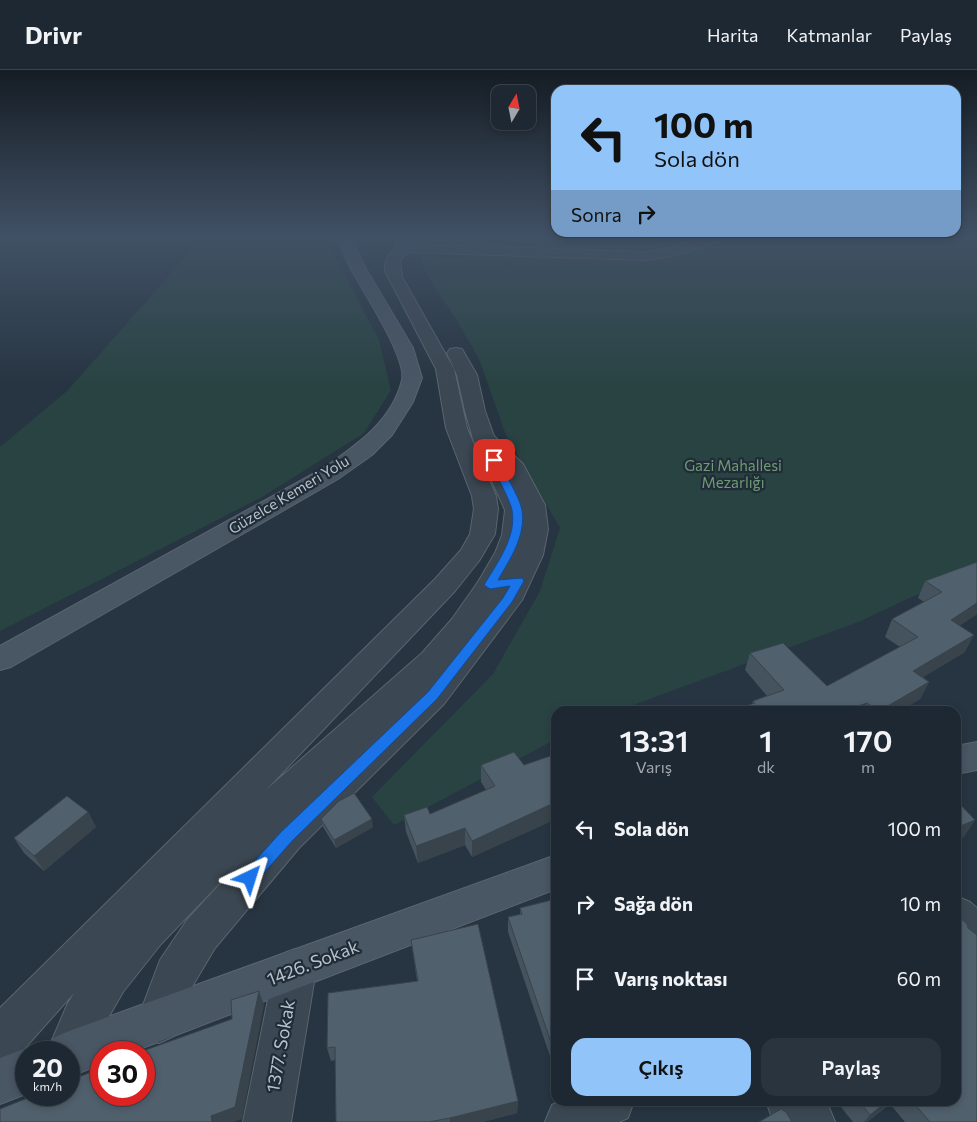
<!DOCTYPE html>
<html lang="tr">
<meta charset="utf-8">
<style>
:root{--surface:#1d2832;--page:#2a343e;--text:#f1f3f6;--muted:#a0a6ac;--line:#3b444d;--accent:#91c4f8}
body{margin:0;font-family:Commissioner,sans-serif;background:var(--page);color:var(--text);height:100vh;display:flex;flex-direction:column;font-size:19px;white-space:nowrap}
*{box-sizing:border-box;margin:0}
p{font-size:16px;color:var(--muted)}
.icon{flex:none;width:28px;height:28px;fill:none;stroke:currentColor;stroke-width:2;stroke-linecap:round;stroke-linejoin:round}
.map{position:relative;flex:1;overflow:hidden}
.details{position:absolute;left:551px;top:636px;width:410px;height:400px;display:flex;flex-direction:column;background:var(--surface);border-radius:15px;box-shadow:0 2px 8px #0003,0 0 0 1px var(--line)}
.details>*{flex:none}
.banner{position:absolute;left:551px;top:15px;width:410px;height:152px;border-radius:15px;box-shadow:0 2px 8px #0003,0 0 0 1px var(--line);background:#91c4f8;color:#111;overflow:hidden}
.needle{width:32px;rotate:10deg}
.tools{position:absolute;left:491px;top:15px;display:grid;gap:10px}
.tools a{display:grid;place-items:center;width:45px;height:45px;border-radius:10px;background:var(--surface);box-shadow:0 2px 8px #0003,0 0 0 1px var(--line);font-size:25px}
.speed{position:absolute;left:15px;top:971px;display:flex;gap:10px;font-size:25px;font-weight:700;text-align:center}
.speed>*{display:grid;place-content:center;width:65px;height:65px;border-radius:50%;background:var(--surface);box-shadow:0 2px 8px #0003,0 0 0 1px var(--line);line-height:1}
.speed small{font-size:12px;font-weight:400}
.speed .limit{border:8px solid #d22;background:#fff;color:#111}
.pin{position:absolute;display:grid;place-items:center;width:42px;height:42px;color:#fff;margin:-21px;border-radius:10px;box-shadow:0 2px 8px #0006}
.me{position:absolute;width:55px;margin:-28px;rotate:41deg;stroke-linejoin:round;filter:drop-shadow(0 0 4px #0008)}
.turn{display:flex;align-items:center;gap:18px;height:105px;padding:0 20px;font-size:22px}
.turn .icon{width:65px;height:65px;stroke-width:2.5}
.turn b{display:block;font-size:35px;line-height:42px}
.then{display:flex;align-items:center;height:48px;padding:0 20px;background:#0003;gap:10px;font-size:19px}
.eta{display:flex;justify-content:space-evenly;align-items:center;height:85px;text-align:center}
.eta b{font-size:30px;font-weight:600;line-height:35px}
.primary-button{display:flex;gap:10px;margin-top:auto;padding:10px 20px}
.primary-button a{flex:1;height:58px;border-radius:15px;background:var(--accent);color:#111;font-size:20px;font-weight:600;line-height:58px;text-align:center}
.primary-button a+a{background:var(--page);color:var(--text)}
ul{padding:0;list-style:none}
li{display:flex;align-items:center;gap:15px;height:75px;padding:0 20px}
li div{flex:1}
li b{display:block;font-size:19px}
li em{font-style:normal}
header{display:flex;align-items:center;gap:30px;box-sizing:border-box;height:70px;padding:0 25px;background:var(--surface);border-bottom:1px solid var(--line)}
header strong{font-size:24px}
nav{display:flex;gap:28px;margin-inline-start:auto;font-size:18px}
.map>svg:first-child{display:block}
</style>
<header>
<strong>Drivr</strong>
<nav><a>Harita</a><a>Katmanlar</a><a>Paylaş</a></nav>
</header>
<div class="map">
<svg width="977" height="1052" viewBox="0 0 977 1052">
<rect width="100%" height="100%" fill="#273542"/>
<path fill="#294343" d="M193,167H329L335,187L379,270L391,320L364,363L262,427L0,561V377L67,321L191,181Z
M443,167H695L668,177L644,179L453,176Z
M734,167H977V503L909,528L861,551L617,641H556V669L394,755L372,727L493,604L540,521L560,458L506,365L479,289L457,250L434,217L422,194L421,186L461,188L467,182L621,188H673Z"/>
<g fill="none" stroke-linecap="round" stroke-linejoin="round">
<defs>
<path id="minor" d="M393,167H407L410,174L647,182L670,178L702,167H723L721,170L677,185L647,190L405,182L400,181Z
M484,363L492,364L523,394L545,435L548,459L543,485L522,530L444,634L299,778L215,878L193,915L174,966L159,973L144,966L137,951L160,890L187,850L273,756L422,618L497,526L498,523L490,524L480,521L476,515L480,509L508,504C526,467 530,438 505,402C497,390 482,382 473,369L476,364Z
M956,826L970,832L977,838V885L963,879L956,873Z
M295,879L310,885L316,900L291,1052H243L274,900L280,885Z
M560,1031H634L628,1048L619,1052H545L552,1035Z
M766,1031H824L828,1035L835,1052H777L772,1048Z"/>
<path id="tertiary" d="M405,174L410,175L412,178L400,190L402,207L454,299L467,358L496,426L498,439L495,464L479,491L455,521L266,720L422,583L452,549L478,512L495,483L502,465L505,440L473,369L465,341L457,305L447,283L450,279L456,278L462,279L477,305L485,341L495,369L529,440L528,465L521,483L504,515L472,563L444,599L268,763L161,874L123,922L100,962L85,1000L69,1006V982H47L67,935L74,923L16,988L0,994V938L7,931L435,509L461,480L470,464L474,439L472,426L446,358L436,299L385,201C383,189 393,177 405,174Z"/>
<path id="secondary" d="M337,167H351L366,199L413,278L422,308L413,332L392,365L372,385L338,409L11,597L0,600V576L322,399C355,376 392,352 402,310C407,288 363,221 351,199C346,189 342,178 337,167Z
M977,672V700L956,704V676Z
M556,785V819L132,982H101V994L69,1007V982H47L53,968L69,961Z
M26,978L37,982H26V1024L0,1034V988Z"/>
</defs>
<use href="#minor" stroke="#59656f" stroke-width="2"/>
<use href="#tertiary" stroke="#59656f" stroke-width="2"/>
<use href="#secondary" stroke="#59656f" stroke-width="2"/>
<use href="#minor" fill="#3b4752" fill-rule="evenodd"/>
<use href="#tertiary" fill="#3b4752" fill-rule="evenodd"/>
<use href="#secondary" fill="#495664" fill-rule="evenodd"/>
</g>
<path fill="#45535e" d="M925,511L977,544L959,556L965,582L923,607L929,612L920,629L900,641H729L752,634L753,631L767,626L745,600L750,583L827,616L900,577L885,567L892,549L924,532L918,528Z
M556,684V749L472,787L465,775L418,793L406,762L404,745L430,744L486,720L481,712V695H524Z
M88,742L96,757L44,801L24,783L14,768Z
M321,749L373,757L336,778L323,757Z
M556,829V1004L508,862V847L520,844V838Z
M411,870L518,1031L517,1043L483,1052H336L335,990L331,991L327,978L417,911Z
M836,1031H956L977,1052H905L890,1034L867,1052H853Z"/>
<path fill="#38434c" d="M977,533V544L942,567L951,550Z
M974,565L965,582L905,618L913,601Z
M929,612L920,629L900,641H879Z
M867,633L864,641H843Z
M556,732V749L472,787V771Z
M88,742L96,757L44,801L34,786Z
M372,749L373,757L336,778L334,770Z
M975,750L964,767L956,770V758Z
M465,758V775L418,793L416,776Z
M259,921L264,935L242,1049L234,1052H212L211,1046Z
M518,1031L517,1043L483,1052H450V1048Z
M888,1031H892L867,1052H864L870,1045Z"/>
<path fill="#50606d" stroke="#38434c" d="M977,492V533L951,550L974,565L913,601L929,612L879,641L867,633L843,641H729L755,633L753,631L784,620L750,583L783,573L827,616L918,567L892,549L942,522L925,511Z
M514,682L524,695L556,684V732L472,771L465,758L416,776L404,745L427,737L430,744L495,716L481,695Z
M354,723L372,749L334,770L321,749L339,731Z
M67,726L88,742L34,786L14,768Z
M956,730L975,750L956,758Z
M556,829V987L508,847L522,844L520,838Z
M956,844L967,854L968,858L977,865V1052H930L912,1031H956Z
M478,854L518,1031L450,1048L429,1052H336L335,977L327,978L328,923L418,911L411,870Z
M259,921L235,1037L211,1046L212,1052H0V1039L35,1025H69V1011L101,998V1025H144V982H140L232,949L231,930Z
M859,1031H888L870,1045Z
M781,1039L786,1042L792,1052H759Z"/>
<linearGradient id="sky" x2="0" y2="1"><stop stop-color="#151d24"/><stop offset="0.53" stop-color="#415165"/><stop offset="1" stop-color="#415165" stop-opacity="0"/></linearGradient>
<rect width="977" height="315" fill="url(#sky)"/>
<path fill="#1a73e8" stroke="#114b97" d="M494,387L498,390C504,402 520,428 522,440C526,466 510,489 498,510L522,508L524,511L512,532L437,629L292,771L255,813L250,816L244,813L242,808L244,803L281,762L428,622L503,528L510,516L490,519L484,515C497,493 517,467 512,440C509,427 495,403 489,390Z"/>
<g text-anchor="middle" stroke-width="4.5" stroke-linejoin="round" paint-order="stroke">
<g font-size="15" fill="#6f9c74" stroke="#202c37">
<text x="733" y="401">Gazi Mahallesi<tspan x="733" dy="17">Mezarlığı</tspan></text>
</g>
<g font-size="15" fill="#b8c2cc" stroke="#202c37">
<text transform="translate(289 425) rotate(-31)" y="5">Güzelce Kemeri Yolu</text>
</g>
<g font-size="18" fill="#b8c2cc" stroke="#202c37">
<text transform="translate(313 893) rotate(-21)" y="6">1426. Sokak</text>
<text transform="translate(281 976) rotate(-80)" y="6">1377. Sokak</text>
</g>
</g>
</svg>
<div class="tools">
<a><svg class="needle" viewBox="-14 -14 28 28"><path d="M0-13l5 13h-10z" fill="#e53935"/><path d="M0 13l5-13h-10z" fill="#a0a6ac"/></svg></a>
</div>
<div class="speed"><div>20<small>km/h</small></div><div class="limit">30</div></div>
<div class="pin" style="left:494px;top:390px;background:#d93025"><svg class="icon" aria-label="arrive" viewBox="0 0 24 24"><path d="M6 21V4h12l-3 4 3 4H6"/></svg></div>
<svg class="me" style="left:250px;top:808px" viewBox="-20 -20 40 40"><path d="M0-17L14 15 0 8-14 15z" fill="#1a73e8" stroke="#fff" stroke-width="4"/></svg>
<div class="banner">
<div class="turn"><svg class="icon" aria-label="left" viewBox="0 0 24 24"><path d="M17 20v-9H6M10 6l-5 5 5 5"/></svg><div><b>100 m</b>Sola dön</div></div>
<div class="then">Sonra<svg class="icon" aria-label="right" viewBox="0 0 24 24"><path d="M7 20v-9h11M14 6l5 5-5 5"/></svg></div>
</div>
<section class="details">
<div class="eta">
<div><b>13:31</b><p>Varış</p></div>
<div><b>1</b><p>dk</p></div>
<div><b>170</b><p>m</p></div>
</div>
<ul>
<li><svg class="icon" aria-label="left" viewBox="0 0 24 24"><path d="M17 20v-9H6M10 6l-5 5 5 5"/></svg><div><b>Sola dön</b></div><em>100 m</em></li>
<li><svg class="icon" aria-label="right" viewBox="0 0 24 24"><path d="M7 20v-9h11M14 6l5 5-5 5"/></svg><div><b>Sağa dön</b></div><em>10 m</em></li>
<li><svg class="icon" aria-label="arrive" viewBox="0 0 24 24"><path d="M6 21V4h12l-3 4 3 4H6"/></svg><div><b>Varış noktası</b></div><em>60 m</em></li>
</ul>
<div class="primary-button"><a>Çıkış</a><a>Paylaş</a></div>
</section>
</div>
